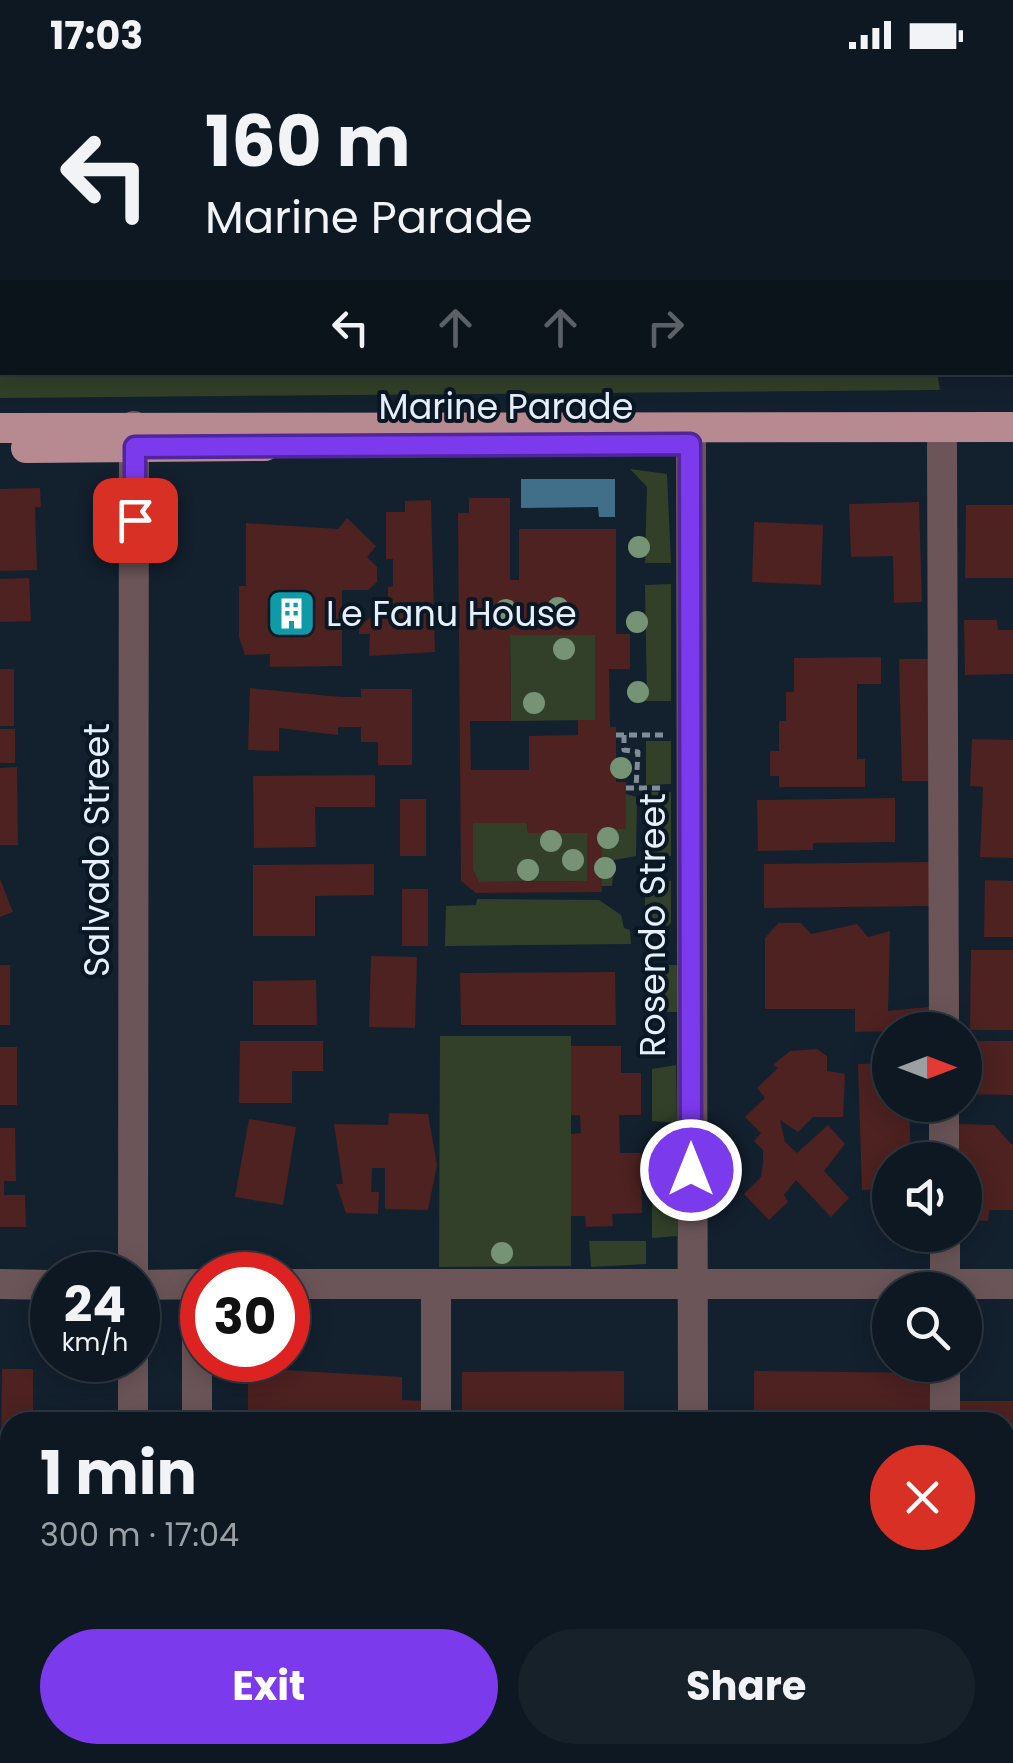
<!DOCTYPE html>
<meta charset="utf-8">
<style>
:root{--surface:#0e1822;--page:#17212a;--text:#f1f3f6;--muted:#9ba0a5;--line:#2e3740;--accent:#7c3aed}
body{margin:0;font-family:Poppins,sans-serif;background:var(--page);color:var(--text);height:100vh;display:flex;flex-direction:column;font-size:38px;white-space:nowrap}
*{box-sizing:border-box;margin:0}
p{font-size:32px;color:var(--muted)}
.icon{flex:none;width:55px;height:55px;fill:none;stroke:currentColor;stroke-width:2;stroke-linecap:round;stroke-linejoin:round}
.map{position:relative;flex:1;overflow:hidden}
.details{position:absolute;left:0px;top:1342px;width:1015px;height:352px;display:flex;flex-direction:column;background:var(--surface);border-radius:30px 30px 0 0;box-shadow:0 5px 25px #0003,0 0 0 2px var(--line)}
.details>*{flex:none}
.banner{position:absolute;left:0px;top:0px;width:1015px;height:305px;box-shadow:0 5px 25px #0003,0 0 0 2px var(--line);background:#0e1822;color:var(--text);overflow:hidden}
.needle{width:65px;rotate:90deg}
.buttons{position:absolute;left:872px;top:942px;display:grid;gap:20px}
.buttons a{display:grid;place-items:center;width:110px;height:110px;border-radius:50%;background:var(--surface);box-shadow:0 5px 25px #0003,0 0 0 2px var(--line);font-size:50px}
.speed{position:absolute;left:30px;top:1182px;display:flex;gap:20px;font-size:50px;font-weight:700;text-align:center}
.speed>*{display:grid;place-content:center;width:130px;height:130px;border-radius:50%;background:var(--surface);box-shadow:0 5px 25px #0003,0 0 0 2px var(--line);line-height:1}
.speed small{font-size:25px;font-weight:400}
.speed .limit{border:15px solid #d22;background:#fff;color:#111}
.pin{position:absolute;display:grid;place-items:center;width:85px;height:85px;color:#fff;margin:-42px;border-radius:20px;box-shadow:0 5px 15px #0006}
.me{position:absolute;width:110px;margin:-55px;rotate:0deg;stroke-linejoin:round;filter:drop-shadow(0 0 8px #0008)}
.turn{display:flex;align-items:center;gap:35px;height:210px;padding:0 40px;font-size:45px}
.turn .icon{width:130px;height:130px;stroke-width:2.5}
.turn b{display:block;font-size:70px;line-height:85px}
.lanes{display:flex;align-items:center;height:95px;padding:0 40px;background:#0003;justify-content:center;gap:50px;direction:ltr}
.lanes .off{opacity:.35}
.round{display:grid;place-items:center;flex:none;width:105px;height:105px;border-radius:52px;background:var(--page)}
.headline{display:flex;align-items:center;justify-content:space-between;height:170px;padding:0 40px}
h1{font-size:60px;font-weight:700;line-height:75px}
.button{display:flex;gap:20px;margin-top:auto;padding:20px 40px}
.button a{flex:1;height:115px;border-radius:60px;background:var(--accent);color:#fff;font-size:40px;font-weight:700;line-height:115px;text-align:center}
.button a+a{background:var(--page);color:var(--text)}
.status{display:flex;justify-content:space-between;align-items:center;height:70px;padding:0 50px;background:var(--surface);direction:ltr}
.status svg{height:28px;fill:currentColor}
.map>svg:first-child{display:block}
</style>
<div class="status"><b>17:03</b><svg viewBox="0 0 49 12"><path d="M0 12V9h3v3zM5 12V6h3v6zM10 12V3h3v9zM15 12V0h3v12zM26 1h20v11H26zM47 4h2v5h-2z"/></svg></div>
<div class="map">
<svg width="1013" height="1693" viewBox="0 0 1013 1693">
<rect width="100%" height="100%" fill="#13202e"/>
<path fill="#324029" d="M0,235L2,302H937L940,320L0,328Z
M630,399L667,404L671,493H645L647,417Z
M671,514V631H640L647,628L645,515Z
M510,565H595V650L511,651Z
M646,671H671V714L646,715Z
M646,722H671V786H646Z
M626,724L637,727L636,786L614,790L612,816H602V759H626Z
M473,753H527L528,763H587V811L479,812L473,801Z
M645,811H671V853L645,873Z
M477,829L599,830L621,845L624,858L630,860L631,874L445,876L446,836L476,835Z
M653,895H678V942H653Z
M440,966H571V1196L439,1197Z
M676,995L677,1053L652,1051V999Z
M674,1072L678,1076L677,1166L652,1168V1076Z
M589,1171H646V1194L591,1197Z"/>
<path fill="#416f8a" d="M521,409H615V447H599L598,437L521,438Z"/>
<path fill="#4d2221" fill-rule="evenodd" d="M40,418L41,437H35L37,500L0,501V419Z
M469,428H510V510H519V459H616V564H630V599H609L610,657H616V712H626V759H602V822L476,823L461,811L458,443H469ZM510,565H595V650H578V665L529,666V700H471L470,651H511ZM473,753H527L528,763H587V811L479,812L473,801Z
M431,430L435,582L369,586L370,564H359V556L388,535V517L393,516V489H386V442H405V431Z
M919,432L922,532L894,533L893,486L851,487L849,434Z
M966,435H1013V508H965Z
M347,448L376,476L367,487L377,497V512L368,520H342V596L270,597V584L245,585L239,567V516H246V453L338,459Z
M754,452L823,455L821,515L752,512Z
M29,508L31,551L0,552V509Z
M964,550H997L998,560H1013V604L965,605Z
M881,587V614H857V689H865V717H779V706H770V681H779V651H786V622H794V588Z
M899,589H932L934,711H902Z
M0,599H14V656H0Z
M250,618L341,627H361V619H412V695H378V672H361V657H338V665L279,658V681L248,680Z
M0,659H15V693H0Z
M972,669L1013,670V788L980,787L983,717L970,716Z
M17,697L18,775H0V698Z
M375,705V737H315L316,777L254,778L253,706Z
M895,728V772L813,773V780L758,781L757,730Z
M400,729H426V786H400Z
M929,792V836L764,838V794Z
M374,794V825L315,826V866H253V795Z
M0,809L13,842L0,847Z
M985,810L1013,811V867H984Z
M402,819H428V876H402Z
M778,853H801L811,864L857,854L868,867L890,861L888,941L936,936L934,960L855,962V939H765V868Z
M971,880H1013V960H970Z
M371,886L417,887L415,958L369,957Z
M0,895H10V955H0Z
M615,902L616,955H461L460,903Z
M316,910L317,955H253V911Z
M240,971H323V1001H292V1033H239Z
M967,971H1013V1025L965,1024Z
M571,976H621V1003H641V1045H619L620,1083H641L642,1143L612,1144L613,1156L586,1157L585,1146H571V1064L581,1063L580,1045H571Z
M0,977H17V1035H0Z
M817,979L827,986V1001L845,1004L843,1047H813L798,1062L780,1050L785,1072L797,1083L828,1055L845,1074L824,1101L849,1128L831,1147L796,1110L784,1125L788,1132L769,1150L744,1124L761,1107L763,1093V1080L754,1071L761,1063L745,1047L765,1028L757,1018L778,998L773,995L790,981Z
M890,993V1035H909L911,1090H890V1119L862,1120L858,994Z
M389,1043L428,1044L437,1095L428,1140L385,1139V1098H372L371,1122H379L378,1144L346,1143L336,1114H343L334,1054L388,1055Z
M249,1049L296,1057L283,1135L235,1127Z
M959,1054L994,1055L1013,1076V1140H989L988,1151L965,1150V1090H958Z
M0,1058H15L16,1111H4V1125H25L26,1157H0Z
M248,1298L402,1307V1330L428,1331L427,1352H248Z
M2,1299H33V1352H10V1448H0Z
M624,1301V1340L462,1341V1302Z
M754,1301L933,1303V1352H754Z
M956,1331H1013V1488H1005V1352H955Z
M0,1486H10V1545L0,1544Z
M0,1559H10V1628H0Z
M1013,1596V1650H1005V1597Z
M0,1652H10V1685H26V1693H0Z
M348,1685H393V1693H258V1686Z
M481,1685H502V1693H481Z
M508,1685H608V1693H508Z
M757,1685H882V1693H757Z"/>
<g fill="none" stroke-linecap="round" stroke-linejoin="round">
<path stroke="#838d99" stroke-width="5" stroke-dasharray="8 5" stroke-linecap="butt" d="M0,235L2,228
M0,243H2
M1012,295H1013
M616,665H663
M624,665V680L638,682L636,718
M626,718H663"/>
<path stroke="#6b5558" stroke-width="30" d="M686,359L691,374L693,1352
M942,375L944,960
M944,1035V1090
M945,1165V1220
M133,1205L134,356
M0,1214L52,1215
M197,1214V1352
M288,1214H1013
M138,1215L202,1214
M133,1290V1352
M945,1295V1352
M436,1352V1214
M0,1473H10
M135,1685V1693
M696,1685L697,1693
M946,1685V1693
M435,1693V1685"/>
<path stroke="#b78a92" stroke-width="30" d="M0,358L1013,357
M26,378L265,376"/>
</g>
<g fill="#769376">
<circle cx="639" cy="477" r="11"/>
<circle cx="558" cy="538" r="11"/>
<circle cx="506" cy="540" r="11"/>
<circle cx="637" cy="552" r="11"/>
<circle cx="564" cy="579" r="11"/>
<circle cx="638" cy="622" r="11"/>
<circle cx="534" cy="633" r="11"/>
<circle cx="621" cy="698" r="11"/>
<circle cx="608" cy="768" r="11"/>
<circle cx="551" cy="771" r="11"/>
<circle cx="573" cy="790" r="11"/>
<circle cx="605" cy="798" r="11"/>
<circle cx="528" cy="800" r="11"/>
<circle cx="502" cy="1183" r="11"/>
</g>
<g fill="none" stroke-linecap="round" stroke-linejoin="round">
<defs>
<path id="route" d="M135,450V377L690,374L691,1100"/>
</defs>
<use href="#route" stroke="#51269a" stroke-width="25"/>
<use href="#route" stroke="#7c3aed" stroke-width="18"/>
</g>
<defs>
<symbol id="building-square" viewBox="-11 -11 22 22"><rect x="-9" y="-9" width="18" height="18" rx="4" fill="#0f9aa8" stroke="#0a1724"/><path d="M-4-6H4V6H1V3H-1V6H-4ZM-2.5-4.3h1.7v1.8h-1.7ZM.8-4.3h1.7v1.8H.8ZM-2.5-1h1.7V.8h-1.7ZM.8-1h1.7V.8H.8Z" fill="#fff"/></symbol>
</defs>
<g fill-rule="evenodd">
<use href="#building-square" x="264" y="516" width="55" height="55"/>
</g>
<g text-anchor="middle" stroke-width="8" stroke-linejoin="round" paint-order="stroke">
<g font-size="35" fill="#e7f0fa" stroke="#0a1724">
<text x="506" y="349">Marine Parade</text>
<text transform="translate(97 780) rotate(-90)" y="12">Salvado Street</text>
<text transform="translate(653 855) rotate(-90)" y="12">Rosendo Street</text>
</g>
<g font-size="35" fill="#e7f0fa" stroke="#0a1724" text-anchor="start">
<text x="326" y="556">Le Fanu House</text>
</g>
</g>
</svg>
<div class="buttons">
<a><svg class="needle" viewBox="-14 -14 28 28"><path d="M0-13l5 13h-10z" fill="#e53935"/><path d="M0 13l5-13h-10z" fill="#9ba0a5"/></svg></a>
<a><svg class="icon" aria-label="sound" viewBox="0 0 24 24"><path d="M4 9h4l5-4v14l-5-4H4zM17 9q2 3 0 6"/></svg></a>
<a><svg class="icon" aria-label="search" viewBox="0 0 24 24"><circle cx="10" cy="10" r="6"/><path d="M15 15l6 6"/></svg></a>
</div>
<div class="speed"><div>24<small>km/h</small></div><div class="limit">30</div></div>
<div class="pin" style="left:135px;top:450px;background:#d93025"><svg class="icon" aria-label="arrive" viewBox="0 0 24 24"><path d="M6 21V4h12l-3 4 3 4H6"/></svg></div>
<svg class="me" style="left:691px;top:1100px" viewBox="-20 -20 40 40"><circle r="17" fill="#7c3aed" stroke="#fff" stroke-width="3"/><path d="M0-11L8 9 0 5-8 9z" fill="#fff"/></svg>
<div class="banner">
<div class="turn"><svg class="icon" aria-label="left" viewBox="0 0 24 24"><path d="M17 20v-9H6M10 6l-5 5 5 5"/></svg><div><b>160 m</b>Marine Parade</div></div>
<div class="lanes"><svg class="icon" aria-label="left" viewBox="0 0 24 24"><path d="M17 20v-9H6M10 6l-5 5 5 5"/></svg><svg class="icon off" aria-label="ahead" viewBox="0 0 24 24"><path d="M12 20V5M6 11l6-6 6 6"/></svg><svg class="icon off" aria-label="ahead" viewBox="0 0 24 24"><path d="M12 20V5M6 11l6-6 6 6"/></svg><svg class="icon off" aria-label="right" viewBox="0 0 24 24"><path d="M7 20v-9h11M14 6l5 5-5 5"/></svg></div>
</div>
<section class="details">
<div class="headline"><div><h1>1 min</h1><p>300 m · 17:04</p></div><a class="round" style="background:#d93025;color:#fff"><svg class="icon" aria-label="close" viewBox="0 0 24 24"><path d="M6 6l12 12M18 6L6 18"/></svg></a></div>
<div class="button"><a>Exit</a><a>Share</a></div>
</section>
</div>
